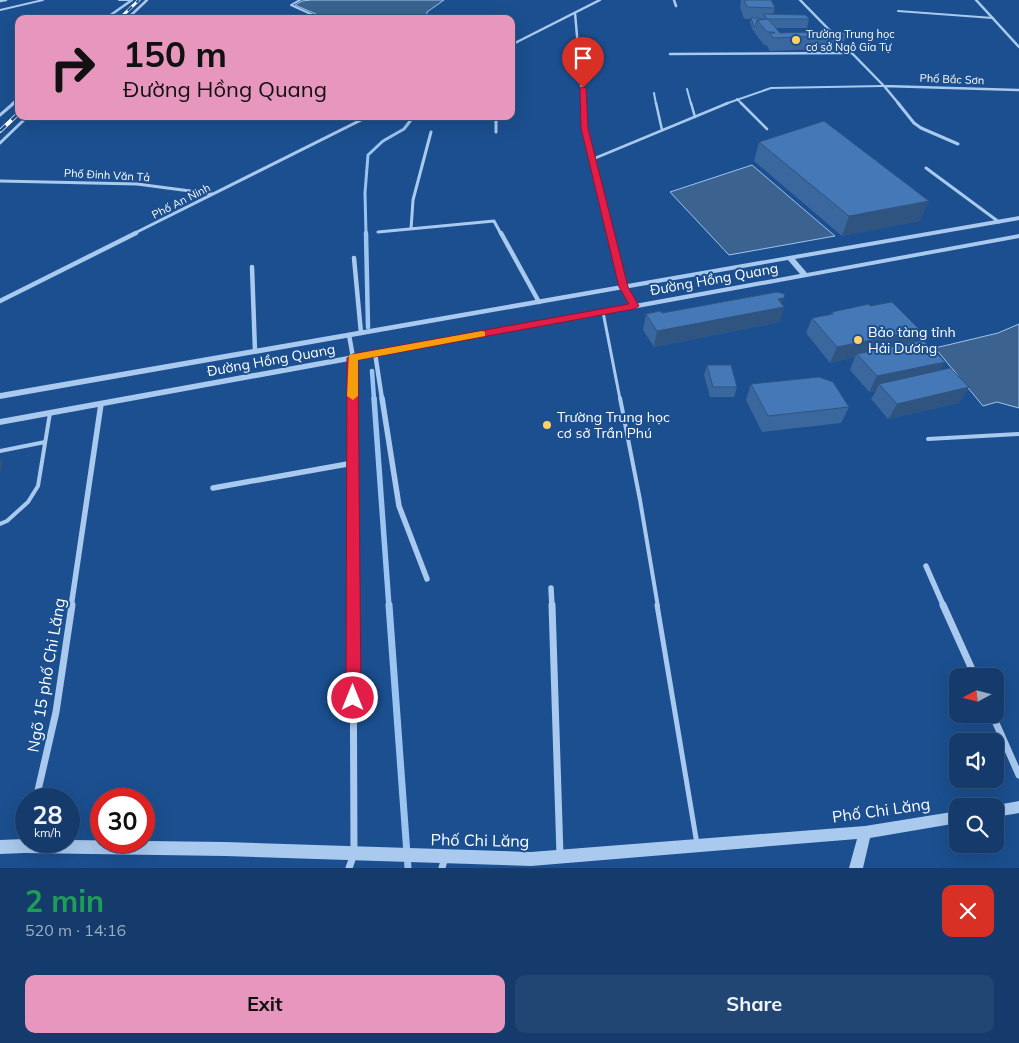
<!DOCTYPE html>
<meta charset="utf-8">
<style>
:root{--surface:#143b6b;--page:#214673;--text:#f1f3f6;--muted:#9dadc1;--line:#33557e;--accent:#e797bd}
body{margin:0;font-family:Mulish,sans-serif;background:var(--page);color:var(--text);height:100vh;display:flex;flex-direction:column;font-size:19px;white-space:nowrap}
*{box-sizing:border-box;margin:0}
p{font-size:16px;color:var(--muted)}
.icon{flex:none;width:28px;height:28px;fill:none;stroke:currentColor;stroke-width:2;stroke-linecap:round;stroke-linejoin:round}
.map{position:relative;height:868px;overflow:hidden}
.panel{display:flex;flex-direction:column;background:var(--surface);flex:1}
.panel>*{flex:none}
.top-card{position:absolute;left:15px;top:15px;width:500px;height:105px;border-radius:10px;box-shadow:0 5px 20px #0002,0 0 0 1px var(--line);background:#e797bd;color:#111;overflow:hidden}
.needle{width:32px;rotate:263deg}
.tools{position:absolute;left:949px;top:668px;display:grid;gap:10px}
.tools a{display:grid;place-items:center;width:55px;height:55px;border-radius:10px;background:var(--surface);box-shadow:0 5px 20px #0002,0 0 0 1px var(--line);font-size:25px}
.speed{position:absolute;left:15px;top:788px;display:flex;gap:10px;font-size:25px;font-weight:700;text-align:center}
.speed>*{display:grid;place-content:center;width:65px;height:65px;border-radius:50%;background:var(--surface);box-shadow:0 5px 20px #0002,0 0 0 1px var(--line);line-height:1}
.speed small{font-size:12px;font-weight:400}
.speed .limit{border:8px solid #d22;background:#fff;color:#111}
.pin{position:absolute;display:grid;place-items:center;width:42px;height:42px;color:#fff;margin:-51px -21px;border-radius:50% 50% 50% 0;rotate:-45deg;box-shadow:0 0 5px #0007}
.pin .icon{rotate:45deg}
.me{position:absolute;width:55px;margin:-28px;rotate:0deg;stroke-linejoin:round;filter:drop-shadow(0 0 4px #0008)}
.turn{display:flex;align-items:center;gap:18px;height:105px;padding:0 25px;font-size:22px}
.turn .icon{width:65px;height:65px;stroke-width:2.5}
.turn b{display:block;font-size:35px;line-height:42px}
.round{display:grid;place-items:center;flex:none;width:52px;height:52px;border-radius:10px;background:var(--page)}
.headline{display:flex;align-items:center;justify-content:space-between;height:85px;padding:0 25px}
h1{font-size:30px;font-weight:700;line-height:38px;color:#1e9e55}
.button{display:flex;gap:10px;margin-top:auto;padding:10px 25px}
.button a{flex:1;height:58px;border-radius:10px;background:var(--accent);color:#111;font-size:20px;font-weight:700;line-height:58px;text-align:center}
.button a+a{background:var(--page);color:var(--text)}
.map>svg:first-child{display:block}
</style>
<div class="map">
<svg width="1019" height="868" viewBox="0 0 1019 868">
<rect width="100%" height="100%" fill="#1b4f8f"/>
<path fill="#3c6290" stroke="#9cc4f0" d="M311,0H444L427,12V17L432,19H318L316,14L295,5L302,1Z
M752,165L835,236L729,255L670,192Z
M1019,324V408L997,402L983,406L935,348L998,333Z"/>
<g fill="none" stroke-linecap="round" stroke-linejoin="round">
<path stroke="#9cc4f0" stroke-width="3" d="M366,234L365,193L368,155L383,141L404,129L414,116"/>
<path stroke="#9cc4f0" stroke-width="4.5" d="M366,233L368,327
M372,371L374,399"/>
<path stroke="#9cc4f0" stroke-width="5.5" d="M374,398L389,607"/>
<path stroke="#9cc4f0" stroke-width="7" d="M389,605L408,868"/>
<path stroke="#a9c9ee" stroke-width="2" d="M119,0H131
M300,0L291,5L313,15V19
M0,10L43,0
M898,11L993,18
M687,89L691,104
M654,93L656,104
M737,99L742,104
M725,104L771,88L884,86"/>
<path stroke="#a9c9ee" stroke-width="2.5" d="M656,103L662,130
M691,103L695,117
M741,103L767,129
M593,159L728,103"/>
<path stroke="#a9c9ee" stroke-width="3" d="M603,312L620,399"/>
<path stroke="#a9c9ee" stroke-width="4" d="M620,398L640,500L658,607
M928,439L1019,434
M0,451L45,442
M0,524L7,521L28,502L38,486L50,413"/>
<path stroke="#a9c9ee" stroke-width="5" d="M657,605L697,844"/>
<path stroke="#a9c9ee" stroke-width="2.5" d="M674,0L676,6
M800,0L884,86L899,104
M976,0L1019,47
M0,1L6,0
M575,13L583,104
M105,19L132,0
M127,19L147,0
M511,45L600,0
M670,54L851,53
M884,86L1019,90
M12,104L19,98"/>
<path stroke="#a9c9ee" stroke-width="3" d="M583,103L584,128L611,234
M898,103L914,123L921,128L958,144
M0,115L14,103
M496,116V132
M0,143L28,116
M926,168L999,222
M0,181L137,184L213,194
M411,229L413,200L431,132
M378,232L494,221L501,234
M133,234L369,116"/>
<path stroke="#a9c9ee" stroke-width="4.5" d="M501,233L539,302
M610,233L624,287L634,306
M354,258L361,333
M252,267L255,351
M0,301L136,233
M349,335L353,357V399
M375,353L382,399"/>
<path stroke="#a9c9ee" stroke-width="5.5" d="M353,398L354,607
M382,398L399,506L427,579
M213,488L353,463
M926,566L944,607
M551,588L552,607
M71,607L101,404"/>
<path stroke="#a9c9ee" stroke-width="7" d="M552,605L560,855
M943,605L975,676
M992,714L1019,775
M36,799L56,712L72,605
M349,868L354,854L353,605
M442,868L445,857"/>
<path fill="#a9c9ee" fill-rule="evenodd" d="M1019,216V220L795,259L807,273L1019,234V238L0,425V419L800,274L788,260L0,399V393Z
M1019,801V813L995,817V806H991Z
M958,811V823L870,838L863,868H849L857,839L531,866L225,856L25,853L0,854V840L25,839L26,841H69V840L225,842L531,852L865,826Z"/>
<defs>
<path id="rail-far1" d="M119,19L139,0"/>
<path id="rail" d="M0,131L19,113"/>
</defs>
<use href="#rail-far1" stroke="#fff" stroke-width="3"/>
<use href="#rail" stroke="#fff" stroke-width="4"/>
<use href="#rail-far1" stroke="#1b4f8f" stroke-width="2" stroke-dasharray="6" stroke-linecap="butt"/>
<use href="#rail" stroke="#1b4f8f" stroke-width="2.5" stroke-dasharray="8" stroke-linecap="butt"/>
</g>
<path fill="#3a679d" d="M741,0H771L775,8L773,14L809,19L807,28H775L780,33L846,35L842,48L770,51L767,46V45H764L754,32L755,31H753L750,22L751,19H744L740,7Z
M759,142L929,201L919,221L842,236L754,161Z
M782,304L784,307L779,322L654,347L643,330L646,314Z
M832,312L913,342L940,371L959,403L888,419L871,399L876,391L869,392L850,370L855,357L830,363L806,333L812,318L831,314Z
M707,365L737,387L734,397H710L704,375Z
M751,384L849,407L841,423L762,432L746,400Z"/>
<path fill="#305480" d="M929,201L919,221L842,236L849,216Z
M784,298L781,307H784L779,322L654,347L657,331Z
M920,330L911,346L857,354L855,357L830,363L837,347Z
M945,362L936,378L879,384L876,391L869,392L877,376Z
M969,387L959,403L888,419L897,404Z
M0,459L3,462L0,474Z"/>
<path fill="#4478b7" stroke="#305480" d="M744,0H771L775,8L747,7Z
M764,14L806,15L809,19H767Z
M751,18H760V20H757L755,27H754Z
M768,19L780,33L842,31L846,35L773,38L770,33H775L774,32H767L757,20Z
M824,121L929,201L849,216L759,142Z
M777,292L785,294L784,298L778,299L784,307L657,331L646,314L660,311L662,313Z
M892,302L920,330L837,347L812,318L833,314L832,312L869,304L870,306Z
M923,340L945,362L877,376L857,354Z
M707,365H731L737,387H713Z
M950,368L969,387L897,404L879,384Z
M819,377L833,382L849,407L768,416L751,384Z"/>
<path fill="#e11d48" stroke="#92132f" d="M583,87L586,88L588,128L628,287L639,306L634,309L358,360L361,698L359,703L353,705L348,703L346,698L347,358L353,354L629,304L619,287L581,128L580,88Z"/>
<path fill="#f59e0b" d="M482,331L485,332V336L358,360V396L353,400L347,396L349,355Z"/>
<g fill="#ffd166" stroke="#1b4f8f" stroke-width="2">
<circle cx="796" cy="40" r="5"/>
<circle cx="858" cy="340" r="5"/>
<circle cx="547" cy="425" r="5"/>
</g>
<g text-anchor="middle" stroke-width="4" stroke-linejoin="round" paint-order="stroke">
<g font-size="11" fill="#fff" stroke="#1b4f8f" text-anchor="start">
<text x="806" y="38">Trường Trung học<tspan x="806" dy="13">cơ sở Ngô Gia Tự</tspan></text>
</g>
<g font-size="11" fill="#fff" stroke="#1b4f8f">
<text transform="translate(952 79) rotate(2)" y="4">Phố Bắc Sơn</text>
<text transform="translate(107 175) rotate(3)" y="4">Phố Đinh Văn Tả</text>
<text transform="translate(181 201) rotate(-27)" y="4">Phố An Ninh</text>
</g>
<g font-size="14" fill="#fff" stroke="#1b4f8f">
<text transform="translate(714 279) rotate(-10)" y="5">Đường Hồng Quang</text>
<text transform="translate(271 360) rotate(-10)" y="5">Đường Hồng Quang</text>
</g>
<g font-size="14" fill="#fff" stroke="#1b4f8f" text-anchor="start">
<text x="868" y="337">Bảo tàng tỉnh<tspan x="868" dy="16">Hải Dương</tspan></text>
<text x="557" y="422">Trường Trung học<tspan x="557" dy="16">cơ sở Trần Phú</tspan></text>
</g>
<g font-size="16" fill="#fff" stroke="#1b4f8f">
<text transform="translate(46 675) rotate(-80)" y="6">Ngõ 15 phố Chi Lăng</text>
<text transform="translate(881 810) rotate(-8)" y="6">Phố Chi Lăng</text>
<text transform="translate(480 840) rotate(1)" y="6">Phố Chi Lăng</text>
</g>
</g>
</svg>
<div class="tools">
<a><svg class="needle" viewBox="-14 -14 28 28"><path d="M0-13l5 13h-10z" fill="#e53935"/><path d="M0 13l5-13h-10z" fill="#9dadc1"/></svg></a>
<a><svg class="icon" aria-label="sound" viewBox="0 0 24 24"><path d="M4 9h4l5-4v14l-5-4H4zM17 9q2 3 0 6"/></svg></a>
<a><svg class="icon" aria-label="search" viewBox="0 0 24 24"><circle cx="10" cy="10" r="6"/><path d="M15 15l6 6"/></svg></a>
</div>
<div class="speed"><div>28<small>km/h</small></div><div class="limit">30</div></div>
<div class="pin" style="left:583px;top:88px;background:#d93025"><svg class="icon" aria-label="arrive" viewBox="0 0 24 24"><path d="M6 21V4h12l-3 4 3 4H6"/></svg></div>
<svg class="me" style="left:353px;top:698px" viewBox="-20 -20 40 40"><circle r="17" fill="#e11d48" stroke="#fff" stroke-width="3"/><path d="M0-11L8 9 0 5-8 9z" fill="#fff"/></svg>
<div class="top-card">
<div class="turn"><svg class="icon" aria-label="right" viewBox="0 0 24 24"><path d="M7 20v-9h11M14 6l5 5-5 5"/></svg><div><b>150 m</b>Đường Hồng Quang</div></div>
</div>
</div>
<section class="panel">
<div class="headline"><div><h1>2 min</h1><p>520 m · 14:16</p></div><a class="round" style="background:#d93025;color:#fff"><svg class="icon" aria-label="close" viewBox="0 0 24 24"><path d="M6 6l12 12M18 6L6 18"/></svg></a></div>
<div class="button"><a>Exit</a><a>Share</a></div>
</section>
